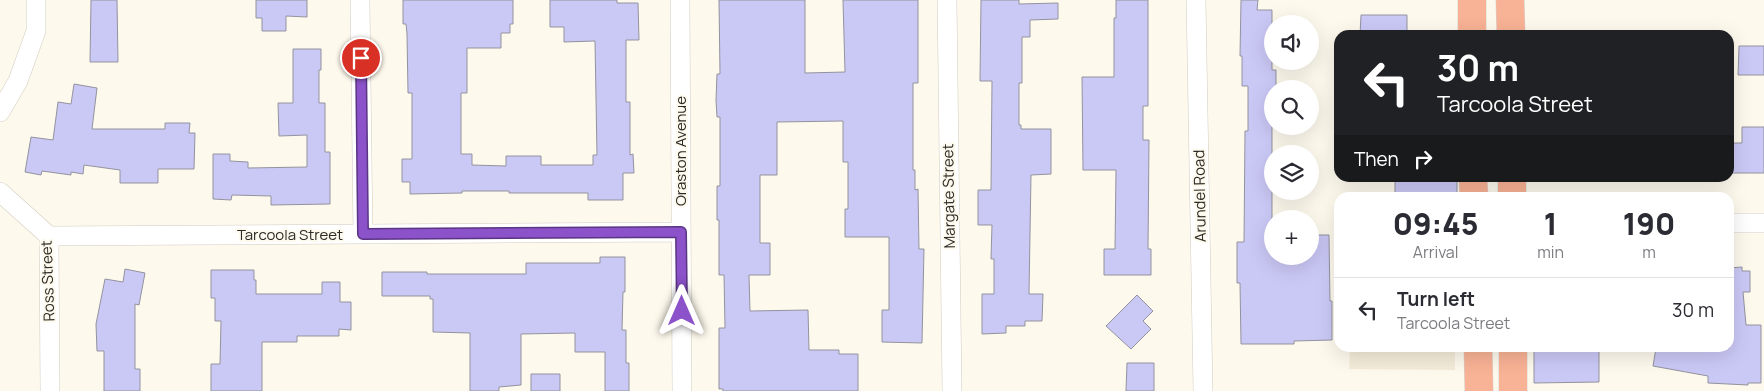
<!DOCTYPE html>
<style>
:root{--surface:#fff;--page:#f7f7f7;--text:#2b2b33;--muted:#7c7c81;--line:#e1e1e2}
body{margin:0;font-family:Manrope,sans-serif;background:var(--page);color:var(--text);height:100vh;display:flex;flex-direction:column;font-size:19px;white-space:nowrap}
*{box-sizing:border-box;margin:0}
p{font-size:16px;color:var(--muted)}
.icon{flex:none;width:28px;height:28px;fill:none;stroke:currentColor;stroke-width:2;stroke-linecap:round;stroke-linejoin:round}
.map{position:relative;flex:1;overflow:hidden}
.details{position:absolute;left:1334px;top:192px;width:400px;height:160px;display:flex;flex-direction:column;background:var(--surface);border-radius:15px;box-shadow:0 5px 20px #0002}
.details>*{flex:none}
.hud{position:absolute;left:1334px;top:30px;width:400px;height:152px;border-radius:15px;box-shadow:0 5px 20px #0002;background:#202124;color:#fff;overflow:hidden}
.tools{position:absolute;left:1264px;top:15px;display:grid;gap:10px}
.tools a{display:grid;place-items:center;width:55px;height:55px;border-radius:50%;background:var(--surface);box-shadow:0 5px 20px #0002;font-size:25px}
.pin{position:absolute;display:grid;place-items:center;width:42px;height:42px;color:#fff;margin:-21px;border:2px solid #fff;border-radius:50%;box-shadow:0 1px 5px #0007}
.me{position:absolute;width:55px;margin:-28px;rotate:0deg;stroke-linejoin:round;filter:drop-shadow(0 0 4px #0008)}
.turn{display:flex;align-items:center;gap:18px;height:105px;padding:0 20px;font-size:22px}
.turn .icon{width:65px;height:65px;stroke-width:2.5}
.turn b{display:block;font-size:35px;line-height:42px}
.then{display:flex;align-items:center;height:48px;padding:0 20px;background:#0003;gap:10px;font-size:19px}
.eta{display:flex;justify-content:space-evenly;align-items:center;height:85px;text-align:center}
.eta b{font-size:30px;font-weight:800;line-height:35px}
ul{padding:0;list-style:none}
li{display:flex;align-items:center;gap:15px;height:65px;padding:0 20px;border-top:1px solid var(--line)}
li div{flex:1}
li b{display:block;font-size:19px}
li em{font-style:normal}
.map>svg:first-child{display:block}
</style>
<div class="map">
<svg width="1764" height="391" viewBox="0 0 1764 391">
<rect width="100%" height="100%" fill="#fef9ed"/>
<path fill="#f4ecd9" d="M1350,348H1455V370L1349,369Z"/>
<path fill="#cac8f5" stroke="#93939e" d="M91,0H117L118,62H90Z
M256,0H307V17L286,16V31H262V18H256Z
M403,0H513V24H510V33H501V48H467V93H461V154H472V165L506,166V156H541V165H593V155H597L595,41L564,42V27H550V0H617V3H638L639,40H626V102H630V155L633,154L634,173H623V200H588V193H509V191H462V193L410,194V182H402V159H412V93H408L407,34L406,24H403Z
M719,0H805V73L845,72L843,0H918V83H913V170H915V190L918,189L919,249H924L922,343L882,342V310H889V237H845V209H848V162H843V121L777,122V175H760V243H770V275H749L750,311L808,310L809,350H839V354H858V391H723V389H719V328H725L724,275H719V220H717V186H720V117H717L716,100L717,74H720Z
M981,0H1019V4L1058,3V19L1030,20V37H1022V83H1019V125H1021V129H1051V174L1031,175L1029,294H1043L1042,321H1025V326H1006V333L982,334V294H994V259H991L992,225H978V190H991L992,81H980Z
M1116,0H1148V106H1143V140H1149L1148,249H1151V275H1104V249H1115L1116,170H1083L1082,77H1114V18H1116Z
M1241,0H1258L1257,10H1272V70H1276V89H1272V256H1310V235H1329L1330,301H1332V340L1294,341V344H1241L1240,283H1237V242H1244L1245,131H1248V86H1242V56H1240Z
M1361,15H1407V34L1360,35Z
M1739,46H1764V75H1738Z
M293,49H321V70H319V103H325V152H330V204L271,205V196L232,195L231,200L213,199V154H230V161L248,162V168L307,167V135L279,136L278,103H293Z
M74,84L97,88L92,129H165V123H190L189,133H195L194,169H158V183H120V170L84,165L83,174L71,172V175L42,171L41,175L25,172L31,137L53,140L58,102L71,104Z
M1742,127H1764V173H1729V143H1742Z
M1395,178H1457V198H1395Z
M600,257H625V292H623L622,330H626V363H629V391H605V352H575V333L521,334V385L499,387V391H470V333L433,332V299H430V296H382V272H427V274H526V263H600Z
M1742,267V271H1750V292H1743L1746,325H1761V383H1748V385L1708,383V376L1653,366L1656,348H1729V268Z
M125,269L145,273L139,305L135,304V369H140V391H104V351H97L96,324L105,279L123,282Z
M211,270H254V280H256V294H322V282H340V302H351V330L339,329V336H297V342H262V391H211V364H220L221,321H215V298H211Z
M1137,295L1153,311L1143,321L1151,329L1131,349L1106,326Z
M1534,348H1599V382L1534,383Z
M1127,363H1154V391H1126Z
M531,374H560V391H531Z"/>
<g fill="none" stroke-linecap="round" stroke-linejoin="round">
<defs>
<path id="minor" d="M360,0L363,234
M680,0L682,391
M947,0L952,391
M1196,0L1203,391
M0,112L18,81L36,31V0
M0,192L49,236L50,391
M1729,223H1764
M49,236L681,232"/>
<path id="primary" d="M1472,0V35
M1510,0L1511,35
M1473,178L1474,198
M1512,178V198
M1478,348L1479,391
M1513,348V391"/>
</defs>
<use href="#minor" stroke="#d1ccc0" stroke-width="20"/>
<use href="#primary" stroke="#d9d9d8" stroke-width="29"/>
<use href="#minor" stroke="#fff" stroke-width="19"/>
<use href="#primary" stroke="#f8b295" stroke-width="28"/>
</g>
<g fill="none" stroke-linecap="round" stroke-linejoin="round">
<defs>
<path id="route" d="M361,58L363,234L681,232L682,311"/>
</defs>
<use href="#route" stroke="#5a3583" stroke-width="12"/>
<use href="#route" stroke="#8b52c9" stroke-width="9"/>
</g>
<g text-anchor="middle" stroke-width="4" stroke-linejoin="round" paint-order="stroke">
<g font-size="15" fill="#2c2a26" stroke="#fef9ed">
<text transform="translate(681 151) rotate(-90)" y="5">Oraston Avenue</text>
<text transform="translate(949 196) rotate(-91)" y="5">Margate Street</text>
<text transform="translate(1200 196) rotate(-91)" y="5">Arundel Road</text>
<text x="290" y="240">Tarcoola Street</text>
<text transform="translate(48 281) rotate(-92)" y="5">Ross Street</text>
</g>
</g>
</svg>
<div class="tools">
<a><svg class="icon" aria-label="sound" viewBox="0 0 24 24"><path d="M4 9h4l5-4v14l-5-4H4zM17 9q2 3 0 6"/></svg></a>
<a><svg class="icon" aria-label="search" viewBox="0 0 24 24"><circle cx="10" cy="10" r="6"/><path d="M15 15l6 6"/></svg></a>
<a><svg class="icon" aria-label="layers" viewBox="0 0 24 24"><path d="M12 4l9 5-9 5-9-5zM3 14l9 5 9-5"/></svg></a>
<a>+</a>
</div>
<div class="pin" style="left:361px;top:58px;background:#d93025"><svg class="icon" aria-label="arrive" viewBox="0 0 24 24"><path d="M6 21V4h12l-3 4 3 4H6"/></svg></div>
<svg class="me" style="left:682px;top:311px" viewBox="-20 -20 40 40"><path d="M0-17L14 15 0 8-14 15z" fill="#8b52c9" stroke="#fff" stroke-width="4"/></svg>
<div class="hud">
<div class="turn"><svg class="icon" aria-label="left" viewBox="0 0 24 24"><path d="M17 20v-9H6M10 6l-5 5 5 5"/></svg><div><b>30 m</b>Tarcoola Street</div></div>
<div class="then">Then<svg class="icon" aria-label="right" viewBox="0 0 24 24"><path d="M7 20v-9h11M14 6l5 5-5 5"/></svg></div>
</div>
<section class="details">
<div class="eta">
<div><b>09:45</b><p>Arrival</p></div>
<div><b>1</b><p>min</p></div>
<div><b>190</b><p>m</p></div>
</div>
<ul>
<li><svg class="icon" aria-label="left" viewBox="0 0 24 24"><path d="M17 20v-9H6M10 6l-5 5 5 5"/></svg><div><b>Turn left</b><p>Tarcoola Street</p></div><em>30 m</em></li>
</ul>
</section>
</div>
